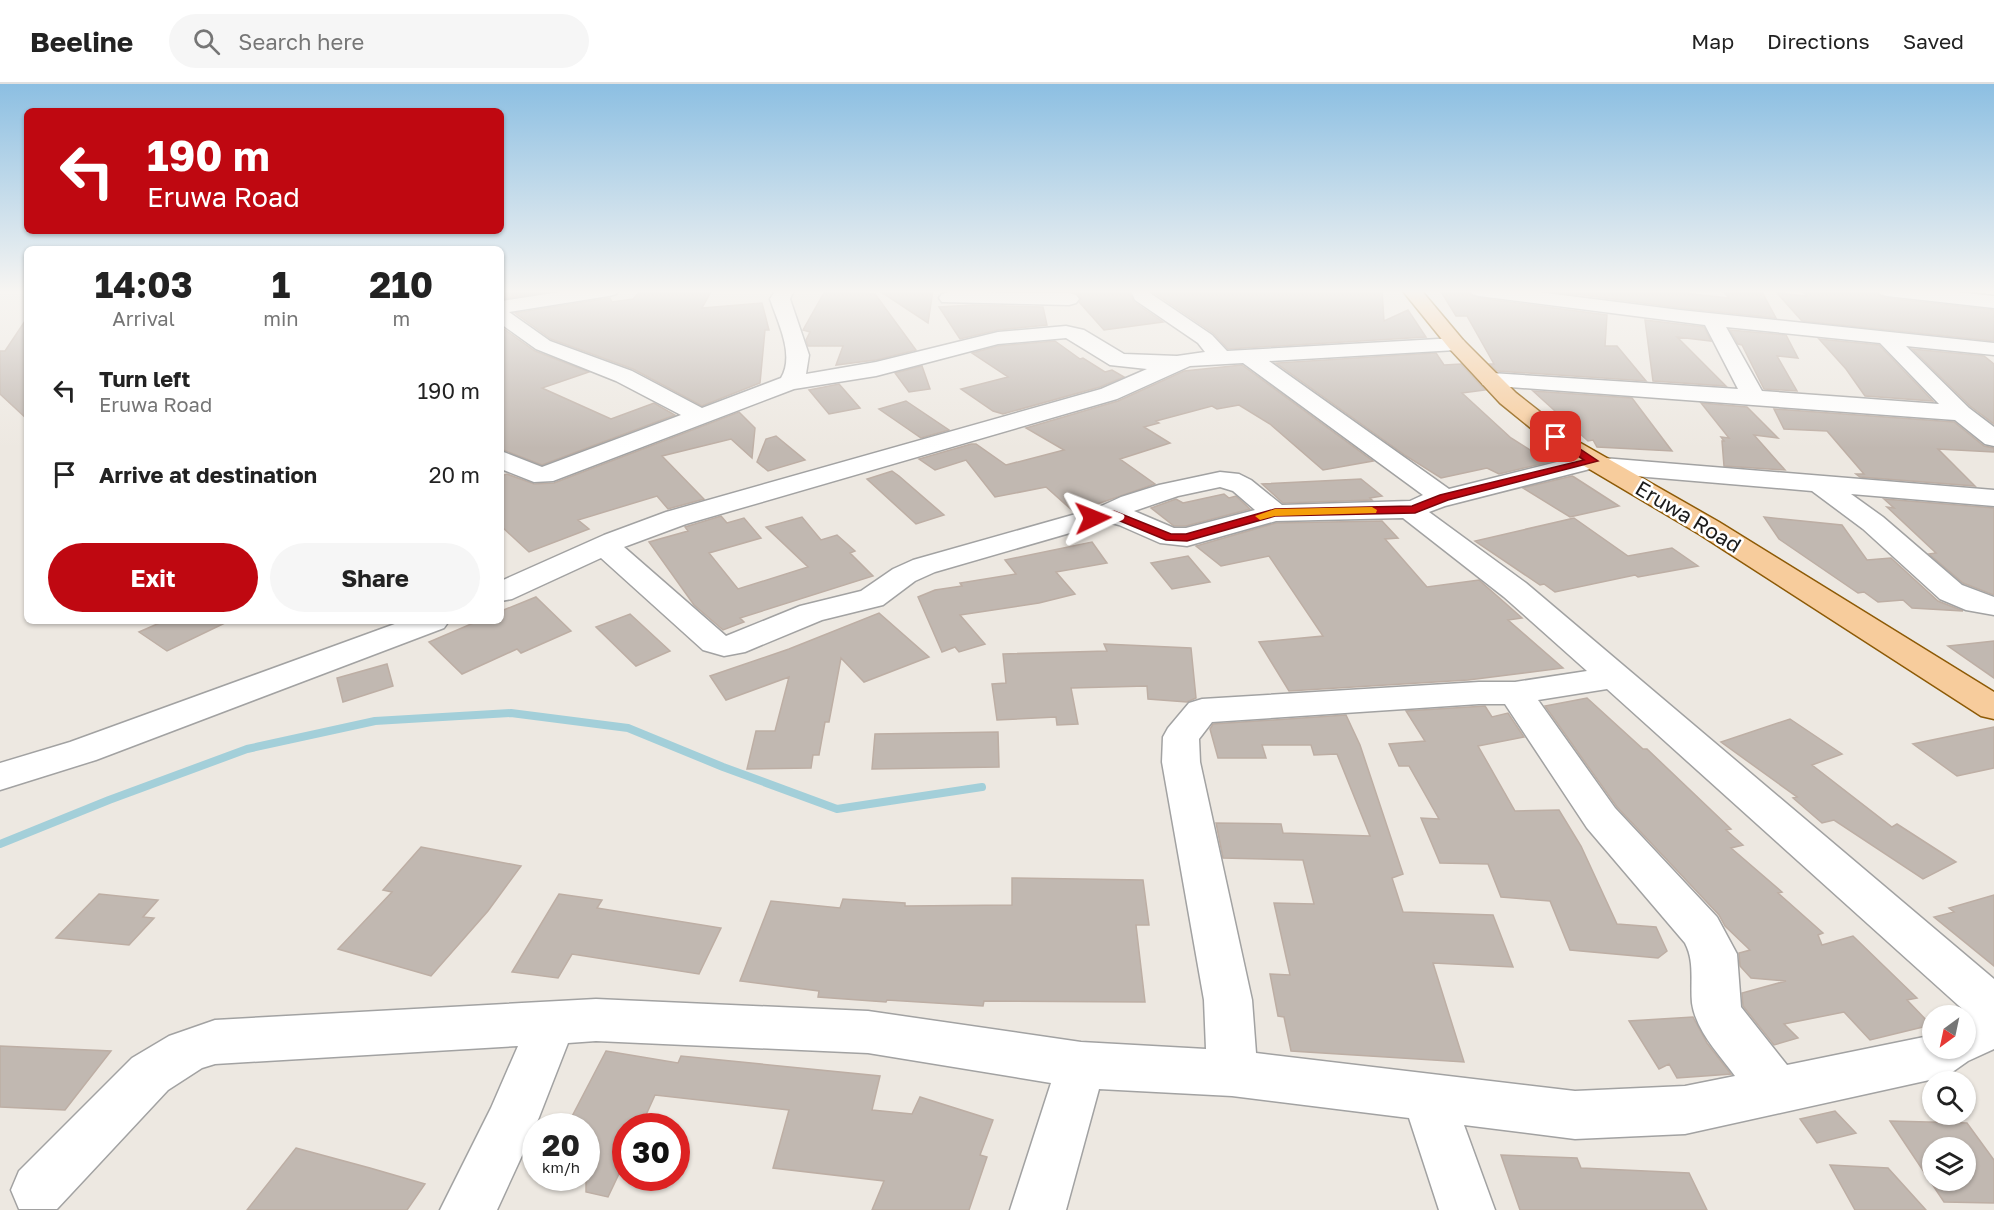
<!DOCTYPE html>
<style>
:root{--surface:#fff;--page:#f6f6f6;--text:#222;--muted:#767676;--line:#e0e0e0;--accent:#bf0811}
body{margin:0;font-family:"Golos Text",sans-serif;background:var(--page);color:var(--text);height:100vh;display:flex;flex-direction:column;font-size:22px;white-space:nowrap}
*{box-sizing:border-box;margin:0}
p{font-size:20px;color:var(--muted)}
.icon{flex:none;width:33px;height:33px;fill:none;stroke:currentColor;stroke-width:2;stroke-linecap:round;stroke-linejoin:round}
.map{position:relative;flex:1;overflow:hidden}
.panel{position:absolute;left:24px;top:162px;width:480px;height:378px;display:flex;flex-direction:column;background:var(--surface);border-radius:9px;box-shadow:0 2px 4px #0004}
.panel>*{flex:none}
.guide{position:absolute;left:24px;top:24px;width:480px;height:126px;border-radius:9px;box-shadow:0 2px 4px #0004;background:#bf0811;color:#fff;overflow:hidden}
.needle{width:39px;rotate:213deg}
.controls{position:absolute;left:1922px;top:921px;display:grid;gap:12px}
.controls a{display:grid;place-items:center;width:54px;height:54px;border-radius:50%;background:var(--surface);box-shadow:0 2px 4px #0004;font-size:30px}
.speed{position:absolute;left:522px;top:1029px;display:flex;gap:12px;font-size:30px;font-weight:700;text-align:center}
.speed>*{display:grid;place-content:center;width:78px;height:78px;border-radius:50%;background:var(--surface);box-shadow:0 2px 4px #0004;line-height:1}
.speed small{font-size:15px;font-weight:400}
.speed .limit{border:9px solid #d22;background:#fff;color:#111}
.pin{position:absolute;display:grid;place-items:center;width:51px;height:51px;color:#fff;margin:-26px;border-radius:12px;box-shadow:0 3px 9px #0006}
.me{position:absolute;width:66px;margin:-33px;rotate:88deg;stroke-linejoin:round;filter:drop-shadow(0 0 4px #0008)}
.turn{display:flex;align-items:center;gap:21px;height:126px;padding:0 24px;font-size:27px}
.turn .icon{width:78px;height:78px;stroke-width:2.5}
.turn b{display:block;font-size:42px;line-height:51px}
.eta{display:flex;justify-content:space-evenly;align-items:center;height:102px;text-align:center}
.eta b{font-size:36px;font-weight:700;line-height:42px}
.button{display:flex;gap:12px;margin-top:auto;padding:12px 24px}
.button a{flex:1;height:69px;border-radius:36px;background:var(--accent);color:#fff;font-size:24px;font-weight:700;line-height:69px;text-align:center}
.button a+a{background:var(--page);color:var(--text)}
ul{padding:0;list-style:none}
li{display:flex;align-items:center;gap:18px;height:84px;padding:0 24px}
li div{flex:1}
li b{display:block;font-size:22px}
li em{font-style:normal}
header{display:flex;align-items:center;gap:36px;box-sizing:border-box;height:84px;padding:0 30px;background:var(--surface);border-bottom:2px solid var(--line)}
header strong{font-size:28px}
nav{display:flex;gap:33px;margin-inline-start:auto;font-size:21px}
.search{width:420px;height:54px;background:var(--page);display:flex;align-items:center;gap:15px;box-sizing:border-box;padding:0 21px;border-radius:33px;color:var(--muted);font-size:22px}
.map>svg:first-child{display:block}
</style>
<header>
<strong>Beeline</strong>
<div class="search"><svg class="icon" aria-label="search" viewBox="0 0 24 24"><circle cx="10" cy="10" r="6"/><path d="M15 15l6 6"/></svg>Search here</div>
<nav><a>Map</a><a>Directions</a><a>Saved</a></nav>
</header>
<div class="map">
<svg width="1994" height="1126" viewBox="0 0 1994 1126">
<rect width="100%" height="100%" fill="#ede8e1"/>
<g fill="none" stroke-linecap="round" stroke-linejoin="round">
<path stroke="#a3cfd9" stroke-width="8" d="M0,760L109,716L247,665L375,637L511,629L628,644L723,683L837,725L982,703"/>
</g>
<path fill="#c1b8b1" stroke="#bdaea4" stroke-width="1.5" fill-rule="evenodd" d="M519,206H558L501,215V209Z
M641,206H712L702,224L762,219L769,246H765L760,299L702,322L633,285L551,255L515,229L610,214L612,218L633,215Z
M878,206H933L928,239Z
M1068,206H1131L1130,210L1134,218L1163,238L1104,246L1079,218L1081,215L1078,210Z
M1154,206H1382L1384,237L1408,226L1426,253L1228,265L1213,249L1153,208Z
M1440,206L1469,209L1479,214L1607,231L1605,262H1617L1646,297L1497,287L1490,280H1494L1467,232H1456Z
M1545,206L1571,210V206H1657L1729,214L1722,206L1762,208L1776,234L1680,224Z
M1801,206H1876L1879,212L1886,214L1994,226V257L1802,237L1777,209L1807,212Z
M825,207L875,210L916,266L876,276L836,281L843,262H808L806,256L810,248L803,246Z
M973,221L1043,223L1047,241L998,246L960,255L939,223Z
M27,234V335L0,310V267H5Z
M1645,236L1704,243L1711,257L1677,253L1726,302L1653,297Z
M501,243L535,267L589,288L542,304L611,335L654,319L675,331L542,381L501,365Z
M1730,246L1786,251L1798,274L1777,272L1797,307L1764,305L1742,261L1738,260Z
M1819,255L1879,261L1933,317L1865,312L1846,285Z
M1055,257L1080,275L1083,274L1105,288L1112,286L1124,293L1100,303L1003,330L993,327L961,305L1008,293L972,269L998,262Z
M1912,265L1984,272L1994,280V340L1970,322Z
M1436,269L1444,281L1461,280L1485,306L1462,309L1511,354L1549,378L1499,390L1487,384L1441,394L1406,372L1276,279Z
M1242,281L1373,377L1323,386L1270,340L1239,321L1217,325L1212,322L1156,337L1159,339L1144,343L1170,359L1120,375L1155,400L1074,428L1046,403L995,413L966,376L935,386L919,375L971,360H976L1006,381L1064,366L1026,344L1118,317L1184,287Z
M922,282L930,305L909,308L895,289Z
M839,300L860,324L829,330L809,306Z
M1533,307L1632,314L1672,367L1597,363L1593,356L1588,357Z
M906,317L949,346L921,354L879,325Z
M1701,319L1747,323L1778,354L1754,351L1785,386L1724,382L1722,357H1724L1721,353L1729,354Z
M1774,325L1954,338L1984,362L1994,364V368L1938,365L1975,402L1860,393L1856,390H1864L1827,347L1784,345Z
M739,328L755,344L752,374L731,355L662,372L704,415L668,425L657,412L578,436L589,445L529,468L501,442V392L507,390L534,400L554,399Z
M776,352L805,376L768,387L757,378L766,355Z
M892,387L899,392L944,431L916,440L867,395Z
M1572,392L1574,393L1619,422L1570,433L1523,404Z
M1361,395L1382,412L1370,414L1372,416L1283,419L1262,400Z
M1224,410L1229,414L1236,412L1250,425L1186,442H1174L1151,424L1176,415L1183,419Z
M1884,415L1994,424V511L1963,499L1929,470L1936,469L1887,423L1894,424Z
M721,432L727,439L744,434L761,454L709,469L738,505L808,483L766,443L802,433L821,456L837,451L855,467L850,469L873,492L740,534L744,538L723,546L694,521L649,458L688,447L685,443Z
M1764,433L1842,441L1867,476L1891,474L1938,517L1963,527L1912,524L1903,516L1878,518L1864,508L1858,509L1779,455Z
M1574,434L1628,472L1672,464L1698,482L1638,493L1635,491L1555,508L1544,500L1540,501L1475,457Z
M1382,437L1398,454L1385,455L1427,503L1479,496L1522,534L1508,536L1563,584L1468,596L1289,607L1259,558L1323,552L1269,472L1221,482L1196,462L1276,439Z
M1092,458L1107,479L1056,488L1075,510L1039,519L960,531L985,560L959,568L955,563L942,568L918,513L935,506L962,502L960,499L1016,490L1005,476Z
M1188,472L1210,498L1172,505L1151,479Z
M536,513L571,547L521,569L517,565L462,590L429,558L478,537H501V527Z
M879,529L929,573L864,598L841,574L829,638H825L819,671H813L811,684L747,685L756,647H775L789,593L726,616L710,592L789,565Z
M630,530L670,567L636,582L596,543Z
M164,537H229L167,567L139,548Z
M1994,557V594L1948,562Z
M1104,560L1191,564L1196,614L1187,618L1148,615L1147,602L1071,604L1078,640L1057,641L1056,633L997,636L992,600L1006,599L1003,570L1107,567Z
M387,580L393,602L343,618L337,594Z
M1587,614L1643,665H1647L1731,745L1726,746L1743,761L1731,764L1782,808L1778,809L1823,849L1818,851L1822,861L1853,852L1917,914L1907,916L1931,941L1870,956L1844,928L1784,940L1798,954L1774,961L1743,922L1742,909L1786,897L1751,894L1740,882L1739,869L1750,866L1725,842L1719,831L1617,723L1545,622Z
M1485,622L1492,633L1508,629L1524,653L1478,662L1515,727L1559,726L1581,762L1617,840L1656,843L1667,867L1658,874L1570,866L1550,817L1501,813L1488,780L1440,779L1421,734L1439,735L1409,682H1399L1389,660L1425,657L1406,627Z
M1346,631L1360,661L1403,790L1392,794L1403,828L1493,831L1513,883L1433,879L1464,978L1291,967L1284,933L1278,932L1270,890L1290,891L1274,819L1314,820L1303,776L1223,774L1216,739L1281,740L1283,749L1370,752L1337,670L1314,671L1311,661H1262L1266,674H1218L1210,645L1213,640Z
M1790,635L1842,670L1812,681L1892,743L1897,740L1956,778L1923,795L1834,736L1822,739L1793,714L1797,713L1721,658Z
M1994,643V684L1957,692L1913,660Z
M998,648L999,683L872,685L875,650Z
M421,763L521,782L488,827L431,892L338,865L392,808L383,806Z
M1012,794L1143,796L1149,841H1136L1145,918L984,917L983,922L887,916L886,918L818,913L819,907L740,897L771,817L840,824L843,815L905,819V822L1012,821Z
M99,810L158,816L143,833L154,834L129,861L56,854Z
M559,810L602,816L597,824L721,844L699,890L572,870L558,894L512,888Z
M1994,811V882L1934,833L1954,828L1949,824Z
M1693,933L1707,959L1731,990L1677,994L1669,980L1659,985L1629,937Z
M0,962L111,967L65,1026L0,1023Z
M606,967L678,979L681,972L880,992L872,1026L912,1030L920,1013L993,1036L980,1071L987,1073L969,1126H872L884,1097L773,1084L789,1026L655,1011L641,1042H626V1075L608,1113L586,1108V1042H567Z
M1835,1027L1856,1049L1817,1059L1800,1035Z
M1890,1037L1967,1039L1994,1076V1119L1944,1118ZM1932,1064H1965V1096H1932Z
M296,1064L370,1084L425,1100L407,1126H247Z
M1501,1071L1577,1074L1581,1084L1689,1089L1707,1126H1520Z
M1830,1081L1888,1084L1926,1126H1855Z"/>
<g fill="none" stroke-linecap="round" stroke-linejoin="round">
<defs>
<path id="minor" d="M573,206H618L616,210L609,212L509,228L550,257L632,287L702,324L781,294C795,271 778,239 770,215L776,206H794L790,215L809,271L806,290L876,278L998,248L1066,242L1084,246L1124,270L1177,272L1205,268L1198,259L1135,216L1132,209L1134,206H1152L1150,209L1212,251L1227,267L1456,254L1463,256L1466,260L1463,264L1456,266L1269,277L1449,405L1593,369L1603,374L1994,406V422L1851,410L1883,433L1962,501L1994,513V531L1966,526L1940,515L1863,445L1812,407L1600,389L1590,385L1445,422L1429,428L1526,499L1994,895V965L1968,977L1951,989L1934,995L1685,1050L1575,1055L1464,1041L1495,1126H1439L1409,1034L1232,1012L1099,1005L1066,1126H1010L1051,999L868,969L596,957L568,959L536,1041L497,1126H440L491,1024L518,962L215,980L202,984L168,1006L57,1125H19L11,1106L19,1087L132,974L169,952L215,936L596,915L868,927L1081,958L1206,965L1204,916L1162,678L1163,653L1168,644L1189,619L1202,615L1479,598H1515L1587,587L1504,513L1403,434L1276,437L1187,462L1160,459L1119,441L1108,438L935,488L915,497L883,521L822,536L745,568L724,572L703,566L601,474L512,515L501,517V497L604,451L666,428L1101,305L1147,285L1110,281L1066,254L998,260L876,292L794,305L553,397L534,398L501,385V367L542,383L681,331L616,297L536,265L501,240V217ZM1243,279L1423,411L1410,417L1282,421L1251,396L1239,390L1220,388L1159,401L1121,413L1097,424L913,476L893,485L861,507L800,522L726,552L624,463L686,440L1117,315L1190,282ZM1220,403L1233,407L1255,426L1186,444H1174L1134,427L1178,412ZM1607,605L1968,930L1965,932V964H1932V948L1924,953L1787,981L1741,923L1737,870L1717,833L1615,724L1538,616ZM1479,620H1505L1587,744L1685,859C1695,878 1690,898 1692,919C1696,947 1719,970 1735,992L1685,1002L1575,1007L1256,969L1252,916L1200,678L1199,655L1212,638Z
M1470,206H1523L1680,226L1994,259V271L1906,262L1969,324L1994,343V362L1985,360L1955,336L1483,301L1480,296L1483,291L1491,289L1738,305L1705,241L1479,212L1472,210ZM1726,243L1880,259L1939,320L1762,307Z
M1878,206H1938L1994,212V224L1887,212L1880,210Z
M949,208L1069,209L1076,211L1079,215L1076,219L1069,221L942,218L939,214L942,210Z
M403,537H449L444,544L96,676L0,706V679L70,658Z"/>
<path id="major" d="M1402,206H1421L1463,256L1516,309L1577,357L1719,438L1994,608V635L1981,632L1699,450L1559,367L1500,319L1449,264Z"/>
</defs>
<use href="#minor" stroke="#a2a2a2" stroke-width="3"/>
<use href="#major" stroke="#8d5a06" stroke-width="3"/>
<use href="#minor" fill="#fff" fill-rule="evenodd"/>
<use href="#major" fill="#f7cc9c" fill-rule="evenodd"/>
</g>
<linearGradient id="sky" x2="0" y2="1"><stop stop-color="#8cbfe2"/><stop offset="0.57" stop-color="#f7f5f2"/><stop offset="1" stop-color="#f7f5f2" stop-opacity="0"/></linearGradient>
<rect width="1994" height="364" fill="url(#sky)"/>
<path fill="#bf0811" stroke="#7c050b" stroke-width="1.5" d="M1552,351H1559L1598,377L1448,416L1415,429L1275,432L1187,457L1166,456L1113,434L1093,437L1087,434L1089,431L1114,427L1171,450H1186L1275,425L1412,422L1440,411L1584,376L1552,355Z"/>
<path fill="#f59e0b" d="M1372,423L1377,426L1376,429L1275,432L1260,436L1255,432L1275,425Z"/>
<g text-anchor="middle" stroke-width="5" stroke-linejoin="round" paint-order="stroke">
<g font-size="21" fill="#1b1b1b" stroke="#fff">
<text transform="translate(1688 433) rotate(31)" y="7">Eruwa Road</text>
</g>
</g>
</svg>
<div class="controls">
<a><svg class="needle" viewBox="-14 -14 28 28"><path d="M0-13l5 13h-10z" fill="#e53935"/><path d="M0 13l5-13h-10z" fill="#767676"/></svg></a>
<a><svg class="icon" aria-label="search" viewBox="0 0 24 24"><circle cx="10" cy="10" r="6"/><path d="M15 15l6 6"/></svg></a>
<a><svg class="icon" aria-label="layers" viewBox="0 0 24 24"><path d="M12 4l9 5-9 5-9-5zM3 14l9 5 9-5"/></svg></a>
</div>
<div class="speed"><div>20<small>km/h</small></div><div class="limit">30</div></div>
<div class="pin" style="left:1556px;top:353px;background:#d93025"><svg class="icon" aria-label="arrive" viewBox="0 0 24 24"><path d="M6 21V4h12l-3 4 3 4H6"/></svg></div>
<svg class="me" style="left:1093px;top:434px" viewBox="-20 -20 40 40"><path d="M0-17L14 15 0 8-14 15z" fill="#bf0811" stroke="#fff" stroke-width="4"/></svg>
<div class="guide">
<div class="turn"><svg class="icon" aria-label="left" viewBox="0 0 24 24"><path d="M17 20v-9H6M10 6l-5 5 5 5"/></svg><div><b>190 m</b>Eruwa Road</div></div>
</div>
<section class="panel">
<div class="eta">
<div><b>14:03</b><p>Arrival</p></div>
<div><b>1</b><p>min</p></div>
<div><b>210</b><p>m</p></div>
</div>
<ul>
<li><svg class="icon" aria-label="left" viewBox="0 0 24 24"><path d="M17 20v-9H6M10 6l-5 5 5 5"/></svg><div><b>Turn left</b><p>Eruwa Road</p></div><em>190 m</em></li>
<li><svg class="icon" aria-label="arrive" viewBox="0 0 24 24"><path d="M6 21V4h12l-3 4 3 4H6"/></svg><div><b>Arrive at destination</b></div><em>20 m</em></li>
</ul>
<div class="button"><a>Exit</a><a>Share</a></div>
</section>
</div>
